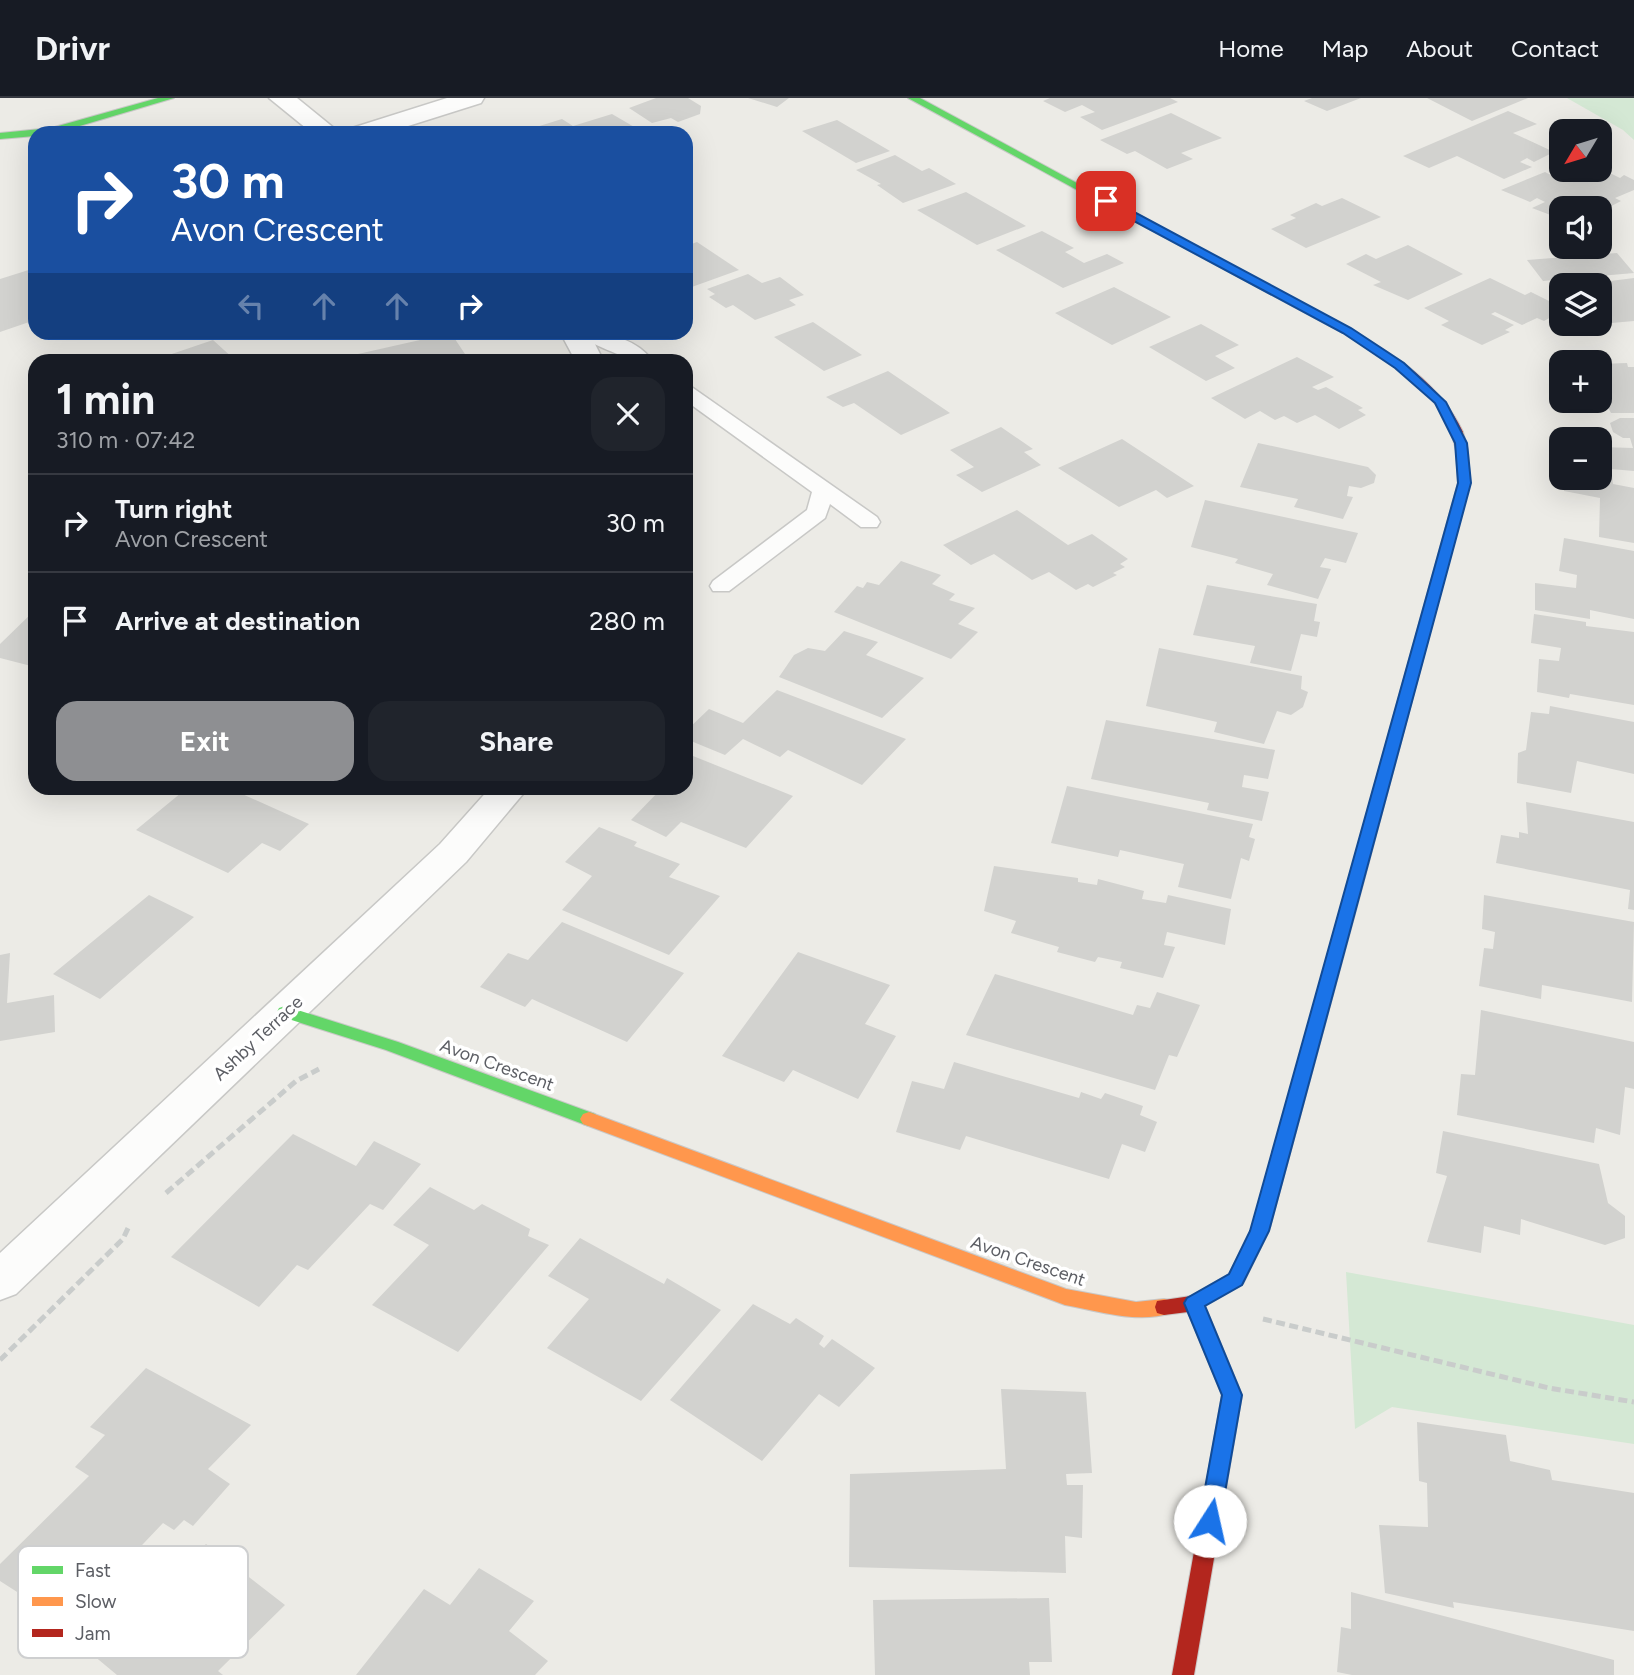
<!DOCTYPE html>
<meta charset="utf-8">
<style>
:root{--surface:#171b24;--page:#20242c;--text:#f1f3f6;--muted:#9ea1a6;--line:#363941;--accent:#8e8f92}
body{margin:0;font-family:Figtree,sans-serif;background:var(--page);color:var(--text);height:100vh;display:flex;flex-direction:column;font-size:26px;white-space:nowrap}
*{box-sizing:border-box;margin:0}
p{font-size:23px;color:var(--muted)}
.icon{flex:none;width:38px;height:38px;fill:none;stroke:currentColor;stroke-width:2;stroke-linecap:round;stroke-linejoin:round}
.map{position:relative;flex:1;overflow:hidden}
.side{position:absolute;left:28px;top:256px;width:665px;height:441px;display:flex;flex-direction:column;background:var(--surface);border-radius:21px;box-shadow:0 7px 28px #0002}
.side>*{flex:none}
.guide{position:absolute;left:28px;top:28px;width:665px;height:214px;border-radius:21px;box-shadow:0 7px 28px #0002;background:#1a4fa0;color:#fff;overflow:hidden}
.needle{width:46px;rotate:232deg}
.tools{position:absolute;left:1549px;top:21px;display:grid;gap:14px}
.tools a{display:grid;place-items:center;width:63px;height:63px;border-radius:14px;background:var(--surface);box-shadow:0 7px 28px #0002;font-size:35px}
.pin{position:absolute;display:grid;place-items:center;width:60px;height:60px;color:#fff;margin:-30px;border-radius:14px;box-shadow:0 4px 10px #0006}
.me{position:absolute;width:77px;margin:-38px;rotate:10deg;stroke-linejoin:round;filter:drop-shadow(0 0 5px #0008)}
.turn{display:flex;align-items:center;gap:24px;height:147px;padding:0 28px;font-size:32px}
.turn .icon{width:91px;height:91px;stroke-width:2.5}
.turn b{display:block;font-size:49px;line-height:60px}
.lanes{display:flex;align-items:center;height:66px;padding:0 28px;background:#0003;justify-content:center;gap:35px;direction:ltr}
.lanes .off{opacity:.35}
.round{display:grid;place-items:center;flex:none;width:74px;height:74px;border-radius:21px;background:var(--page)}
.summary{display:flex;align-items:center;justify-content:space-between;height:119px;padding:0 28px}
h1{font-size:42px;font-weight:700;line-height:52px}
.button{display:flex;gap:14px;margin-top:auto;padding:14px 28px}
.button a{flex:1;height:80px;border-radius:21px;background:var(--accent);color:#fff;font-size:28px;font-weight:700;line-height:80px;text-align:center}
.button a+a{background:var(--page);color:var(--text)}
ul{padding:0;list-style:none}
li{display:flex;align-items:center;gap:21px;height:98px;padding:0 28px;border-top:2px solid var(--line)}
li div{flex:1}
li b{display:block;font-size:26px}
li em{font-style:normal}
header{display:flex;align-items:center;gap:42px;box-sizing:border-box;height:98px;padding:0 35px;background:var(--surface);border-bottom:2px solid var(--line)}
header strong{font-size:33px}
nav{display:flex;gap:38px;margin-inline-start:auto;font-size:24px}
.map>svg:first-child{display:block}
</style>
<header>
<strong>Drivr</strong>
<nav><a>Home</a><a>Map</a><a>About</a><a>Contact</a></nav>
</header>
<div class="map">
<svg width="1634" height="1577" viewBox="0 0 1634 1577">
<rect width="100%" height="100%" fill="#ecebe6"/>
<path fill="#d4e8d4" d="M1567,0H1634V42L1623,32Z
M1346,1174L1634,1227V1346L1392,1309L1355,1331Z"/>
<path fill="#d2d2cf" d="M656,0H688L701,8L700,16L678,24L671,20L652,25L629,10Z
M748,0H789L777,9Z
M1050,0H1170L1178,4L1102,32L1080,19L1095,14L1082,7L1065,14L1043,3Z
M1312,0H1361L1327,13L1304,3Z
M1427,0H1528L1472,23Z
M1508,13L1537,26L1513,35L1554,54L1534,64L1527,60L1520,64L1532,69L1504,81L1457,58L1429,70L1403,58Z
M1171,15L1222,40L1181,55L1193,61L1167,71L1135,53L1127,56L1100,42Z
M612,16L636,30L620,35H541L533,30L562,21L573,28Z
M837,22L890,53L856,65L802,33Z
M895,57L922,73L929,70L956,86L903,105L877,87L881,86L856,72Z
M1572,72H1592L1601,76L1606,73L1620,80L1624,77L1634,82V92L1615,100L1621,103L1600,114V110H1561V121L1532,110L1545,104L1537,100L1530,104L1501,92L1545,74L1555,79Z
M966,94L1026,128L977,147L917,112Z
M1342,100L1381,119L1306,150L1271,131L1296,120L1290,117L1316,105L1322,108Z
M1042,133L1074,150L1065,154L1084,165L1107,156L1124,165L1063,190L996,152Z
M697,144L739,172L689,190L686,187V148Z
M1408,147L1463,176L1408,202L1373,187L1381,184L1346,166L1366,156L1376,161Z
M1617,155L1634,175L1543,183L1527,162Z
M35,170V222L0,234V181Z
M748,176L762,185L780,179L804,197L789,202L796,207L755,222L733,207L726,210L709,199L715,196L707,191Z
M1490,180L1525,197L1531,194L1553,205L1549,208L1560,214L1544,223L1537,220L1522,227L1495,214L1491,216L1514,227L1505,232L1510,234L1482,247L1441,227L1449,223L1424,210Z
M1634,180V223L1600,226V187L1587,186Z
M1114,189L1171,219L1112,247L1055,215Z
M813,224L862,257L824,273L774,239Z
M1201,226L1239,247L1215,258L1235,270L1206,283L1149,249Z
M451,235L469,262H351L349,258Z
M213,242L235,262H154Z
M1297,259L1334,279L1312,289L1318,292L1326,289L1363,310L1358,312L1366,317L1339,331L1315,317L1297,325L1284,318L1275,322L1260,313L1245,321L1211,300Z
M1627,265L1628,269H1634V315H1611L1603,300H1600V266Z
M888,273L950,315L901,337L854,305L843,309L826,299Z
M1620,320H1634V373L1611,371L1600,349L1633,350L1630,340H1623L1613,334L1610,325Z
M1001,329L1033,351L1024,354L1041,367L982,394L956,377L974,369L950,352Z
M1122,341L1194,388L1167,400L1156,392L1119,409L1058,370Z
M1258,345L1368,369L1376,377L1374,385L1361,390L1349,388L1347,398L1353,399L1343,421L1294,409L1298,401L1240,389Z
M1600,377L1612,378L1613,386L1634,390V445L1599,439L1600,400L1564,393L1565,380H1600Z
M1205,402L1358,435L1346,465L1325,460L1320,469L1331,471L1318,501L1267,487L1273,476L1235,465L1238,461L1191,449Z
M1017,412L1068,447L1092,436L1128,461L1120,466L1125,469L1113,475L1117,477L1093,489L1088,486L1076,492L1049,474L1032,482L994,456L971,467L943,447Z
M1564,440L1634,453V521L1590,512V521L1535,512V485L1576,490L1577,477L1559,473Z
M901,463L941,477L932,486L955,496L949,502L975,510L958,526L978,534L951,561L834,514L857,488L863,490L867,484L879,487Z
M1207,487L1317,506L1314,523L1320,524L1317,539L1301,536L1291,573L1250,565L1255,548L1193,537Z
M35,512V569L0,560V546Z
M1534,516L1586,524V528L1634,534V607L1570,596L1569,600L1537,594L1539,561L1559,563L1561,550L1531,545Z
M844,533L878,544L866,557L924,580L882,620L779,579L794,557L808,550L825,553Z
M1159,550L1302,578L1301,591L1308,594L1303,609L1291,617L1277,613L1264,646L1214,634L1217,624L1146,608Z
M777,592L906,641L862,687L788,652L780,659L743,641L725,657L686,641V633L709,611L743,625Z
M1550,608L1634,624V676L1577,663L1571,695L1517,685L1518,655L1526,652L1531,614L1549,616Z
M1106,622L1275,652L1268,681L1244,677L1242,689L1269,694L1262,723L1207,712L1209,705L1091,681Z
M693,658L793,698L746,750L681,724L666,739L631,722L662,690H686V665Z
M1067,688L1253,726L1249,739L1255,741L1249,763L1241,760L1231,801L1178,789L1184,766L1120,752L1118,759L1051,745Z
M187,690H229L309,726L280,753L262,745L228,775L136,732Z
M1526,704L1634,724V812L1628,811L1630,792L1496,765L1501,737L1519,740V734L1528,736Z
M599,729L637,744L634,748L680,766L669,779L720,798L669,857L562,812L592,778L565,764Z
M994,768L1078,780V784L1097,787L1098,781L1144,793L1142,801L1166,805L1168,797L1231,811L1225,847L1167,834L1164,847L1175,849L1163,880L1120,870L1122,864L1098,859L1095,864L1057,854L1059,849L1011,835L1016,823L984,813Z
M149,797L194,819L100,901L53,876Z
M1484,797L1634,824L1632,904L1542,887L1541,901L1479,888L1484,850L1493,851L1495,834L1482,831Z
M562,824L684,875L627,944L532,901L525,909L480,889L508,855L528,862Z
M798,854L890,887L865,926L896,938L858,1001L793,972L784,984L722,958Z
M10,855L7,905L54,897L55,934L0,943V857Z
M995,876L1133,917L1137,907L1150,910L1157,894L1200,907L1177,959L1169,957L1155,992L966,937Z
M1481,912L1634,944V991L1625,989L1620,1037L1596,1030L1594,1045L1457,1017L1461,976L1475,977Z
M954,964L1079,1000L1081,994L1101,1001L1105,995L1143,1008L1140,1017L1157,1024L1145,1054L1122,1046L1109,1081L966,1038L960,1052L896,1034L912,983L944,991Z
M1443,1033L1599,1066L1608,1105L1625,1118V1140L1605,1147L1521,1121L1520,1137L1484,1128L1481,1155L1427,1144L1447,1078L1436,1075Z
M293,1036L356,1068L374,1043L421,1066L383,1112L370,1106L308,1172L297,1167L259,1209L171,1159Z
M430,1089L474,1112L482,1106L530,1131L528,1138L549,1147L458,1254L372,1207L429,1147L393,1127Z
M580,1140L664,1186L667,1180L721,1212L641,1303L547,1250L589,1201L548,1178Z
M753,1206L790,1226L796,1220L824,1238L819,1246L824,1250L832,1241L875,1270L839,1309L819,1296L762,1363L670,1302Z
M146,1270L251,1327L208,1371L230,1386L193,1428L184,1422L174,1432L163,1425L67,1526L0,1483V1466L89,1378L75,1369L105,1337L90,1329Z
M1001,1291L1086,1294L1092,1375L1066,1376L1067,1387H1083L1082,1440L1065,1438L1066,1475L849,1469L850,1376L1006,1371Z
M1417,1324L1506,1337L1510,1363L1550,1372L1552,1382L1634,1395V1533L1453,1504L1454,1510L1385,1495L1379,1427L1428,1429L1427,1385L1419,1383Z
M206,1446L285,1507L218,1573L223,1577H117L93,1557Z
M479,1470L534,1503L509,1533L548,1563L535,1577H356L424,1491L450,1507Z
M1351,1494L1614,1562V1577H1352L1337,1574L1341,1529L1351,1531Z
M1049,1500L1052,1564H1029L1030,1577H875L873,1502Z"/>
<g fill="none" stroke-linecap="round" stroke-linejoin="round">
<defs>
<path id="lane" d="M574,234C601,234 634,238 652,262C626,264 601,248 576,238Z
M686,288L693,290L877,419L880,424L877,429H861L830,406L825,420L729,493H713L710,488L713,483L807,412L812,394L686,303Z"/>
<path id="street" d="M269,0H297L340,35H312Z
M447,0H484L481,5L386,35H349L352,30Z
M560,234H589L603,262H575Z
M490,690H528L466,764L16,1196L0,1202V1155L440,746Z"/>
<path id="fast" d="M158,0H174L56,35H35V38L0,41V35L51,30Z
M908,0H920L1134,116L1125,118Z
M285,908L398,944L595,1016L598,1021L595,1026L589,1028L583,1026L386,952L279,918L277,914L279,910Z"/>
<path id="slow" d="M1457,330L1463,334L1468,352L1470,385L1362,790L1354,795L1346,790L1458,385L1456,352L1451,334Z
M589,1014L1066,1191L1136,1204L1164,1201L1171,1203L1173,1209L1171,1215C1137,1226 1099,1213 1065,1207L583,1026L580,1021L583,1016Z"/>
<path id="jam" d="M1125,114H1133L1351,231C1396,258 1440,285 1463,334L1457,338L1453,337C1447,327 1443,317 1436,307C1413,276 1376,256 1343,235L1125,118Z
M1354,785L1362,790L1269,1133L1243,1186L1205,1208L1242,1297L1194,1577H1172L1222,1297L1188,1214L1164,1217L1157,1215L1155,1209L1157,1203L1191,1198L1229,1176L1251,1133L1346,790Z"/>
</defs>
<use href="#lane" stroke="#c8c8c6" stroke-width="3"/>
<use href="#street" stroke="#c8c8c6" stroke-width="3"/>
<use href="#fast" stroke="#c9c8c7" stroke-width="2"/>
<use href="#slow" stroke="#c9c8c7" stroke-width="2"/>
<use href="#jam" stroke="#c9c8c7" stroke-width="2"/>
<path stroke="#c9cccb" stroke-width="5" stroke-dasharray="9 4.5" stroke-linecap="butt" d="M166,1095L296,983L319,971
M1263,1221L1549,1290L1634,1304
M0,1262L123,1141L129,1128"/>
<use href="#lane" fill="#fcfcfb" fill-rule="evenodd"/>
<use href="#street" fill="#fcfcfb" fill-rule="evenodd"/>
<use href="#fast" fill="#63d668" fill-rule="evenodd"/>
<use href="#slow" fill="#ff974d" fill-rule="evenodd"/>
<use href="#jam" fill="#b3261e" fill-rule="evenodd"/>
</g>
<path fill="#1a73e8" stroke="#114b97" stroke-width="2" d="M1102,101H1110L1351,230L1404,265L1446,304L1467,345L1471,385L1269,1133L1242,1187L1205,1208L1242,1297L1220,1423L1217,1430L1210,1432L1202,1430L1199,1423L1222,1297L1184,1205L1187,1200L1229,1176L1250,1133L1458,385L1455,345L1435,305L1395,270L1343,235L1102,106Z"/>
<g text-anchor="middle" stroke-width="7" stroke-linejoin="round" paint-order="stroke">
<g font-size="18" fill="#5c5e64" stroke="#fff">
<text transform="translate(258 940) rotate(-43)" y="6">Ashby Terrace</text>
<text transform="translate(497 967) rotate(20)" y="6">Avon Crescent</text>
<text transform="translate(1028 1163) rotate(19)" y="6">Avon Crescent</text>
</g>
</g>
<rect x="18" y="1448" width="230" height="112" rx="10" fill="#fff" stroke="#cecfd0" stroke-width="2"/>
<rect x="32" y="1468" width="31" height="8" fill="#63d668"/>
<rect x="32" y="1499" width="31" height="9" fill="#ff974d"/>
<rect x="32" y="1531" width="31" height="8" fill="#b3261e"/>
<g font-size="19" fill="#5c5e64">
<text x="75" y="1479">Fast</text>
<text x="75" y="1510">Slow</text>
<text x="75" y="1542">Jam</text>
</g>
</svg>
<div class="tools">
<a><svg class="needle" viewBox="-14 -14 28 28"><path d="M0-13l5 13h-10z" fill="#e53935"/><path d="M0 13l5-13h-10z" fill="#9ea1a6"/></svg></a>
<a><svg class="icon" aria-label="sound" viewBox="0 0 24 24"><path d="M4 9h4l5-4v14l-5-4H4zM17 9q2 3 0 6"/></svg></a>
<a><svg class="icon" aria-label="layers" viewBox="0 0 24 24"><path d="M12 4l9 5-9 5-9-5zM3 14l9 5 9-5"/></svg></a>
<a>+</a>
<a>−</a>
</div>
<div class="pin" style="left:1106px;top:103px;background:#d93025"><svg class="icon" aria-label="arrive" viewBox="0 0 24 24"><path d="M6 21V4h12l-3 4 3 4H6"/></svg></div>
<svg class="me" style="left:1210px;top:1423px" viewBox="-20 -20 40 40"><circle r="19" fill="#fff"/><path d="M0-13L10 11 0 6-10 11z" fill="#1a73e8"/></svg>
<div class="guide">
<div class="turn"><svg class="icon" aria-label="right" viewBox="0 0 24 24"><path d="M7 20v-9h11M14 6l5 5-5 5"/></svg><div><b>30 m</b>Avon Crescent</div></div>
<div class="lanes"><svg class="icon off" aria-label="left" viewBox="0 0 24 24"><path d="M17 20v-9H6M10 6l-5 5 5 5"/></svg><svg class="icon off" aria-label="ahead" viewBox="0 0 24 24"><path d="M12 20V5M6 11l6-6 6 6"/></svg><svg class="icon off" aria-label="ahead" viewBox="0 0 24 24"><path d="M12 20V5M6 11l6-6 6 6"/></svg><svg class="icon" aria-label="right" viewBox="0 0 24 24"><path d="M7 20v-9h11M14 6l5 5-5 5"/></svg></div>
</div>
<section class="side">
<div class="summary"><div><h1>1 min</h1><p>310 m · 07:42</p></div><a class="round"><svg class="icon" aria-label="close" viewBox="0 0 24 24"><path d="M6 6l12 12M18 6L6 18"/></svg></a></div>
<ul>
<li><svg class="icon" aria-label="right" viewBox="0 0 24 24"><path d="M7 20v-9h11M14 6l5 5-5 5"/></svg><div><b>Turn right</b><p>Avon Crescent</p></div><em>30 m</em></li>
<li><svg class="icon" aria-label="arrive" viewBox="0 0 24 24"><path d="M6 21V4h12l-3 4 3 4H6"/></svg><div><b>Arrive at destination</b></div><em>280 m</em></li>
</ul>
<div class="button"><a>Exit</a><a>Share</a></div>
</section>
</div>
